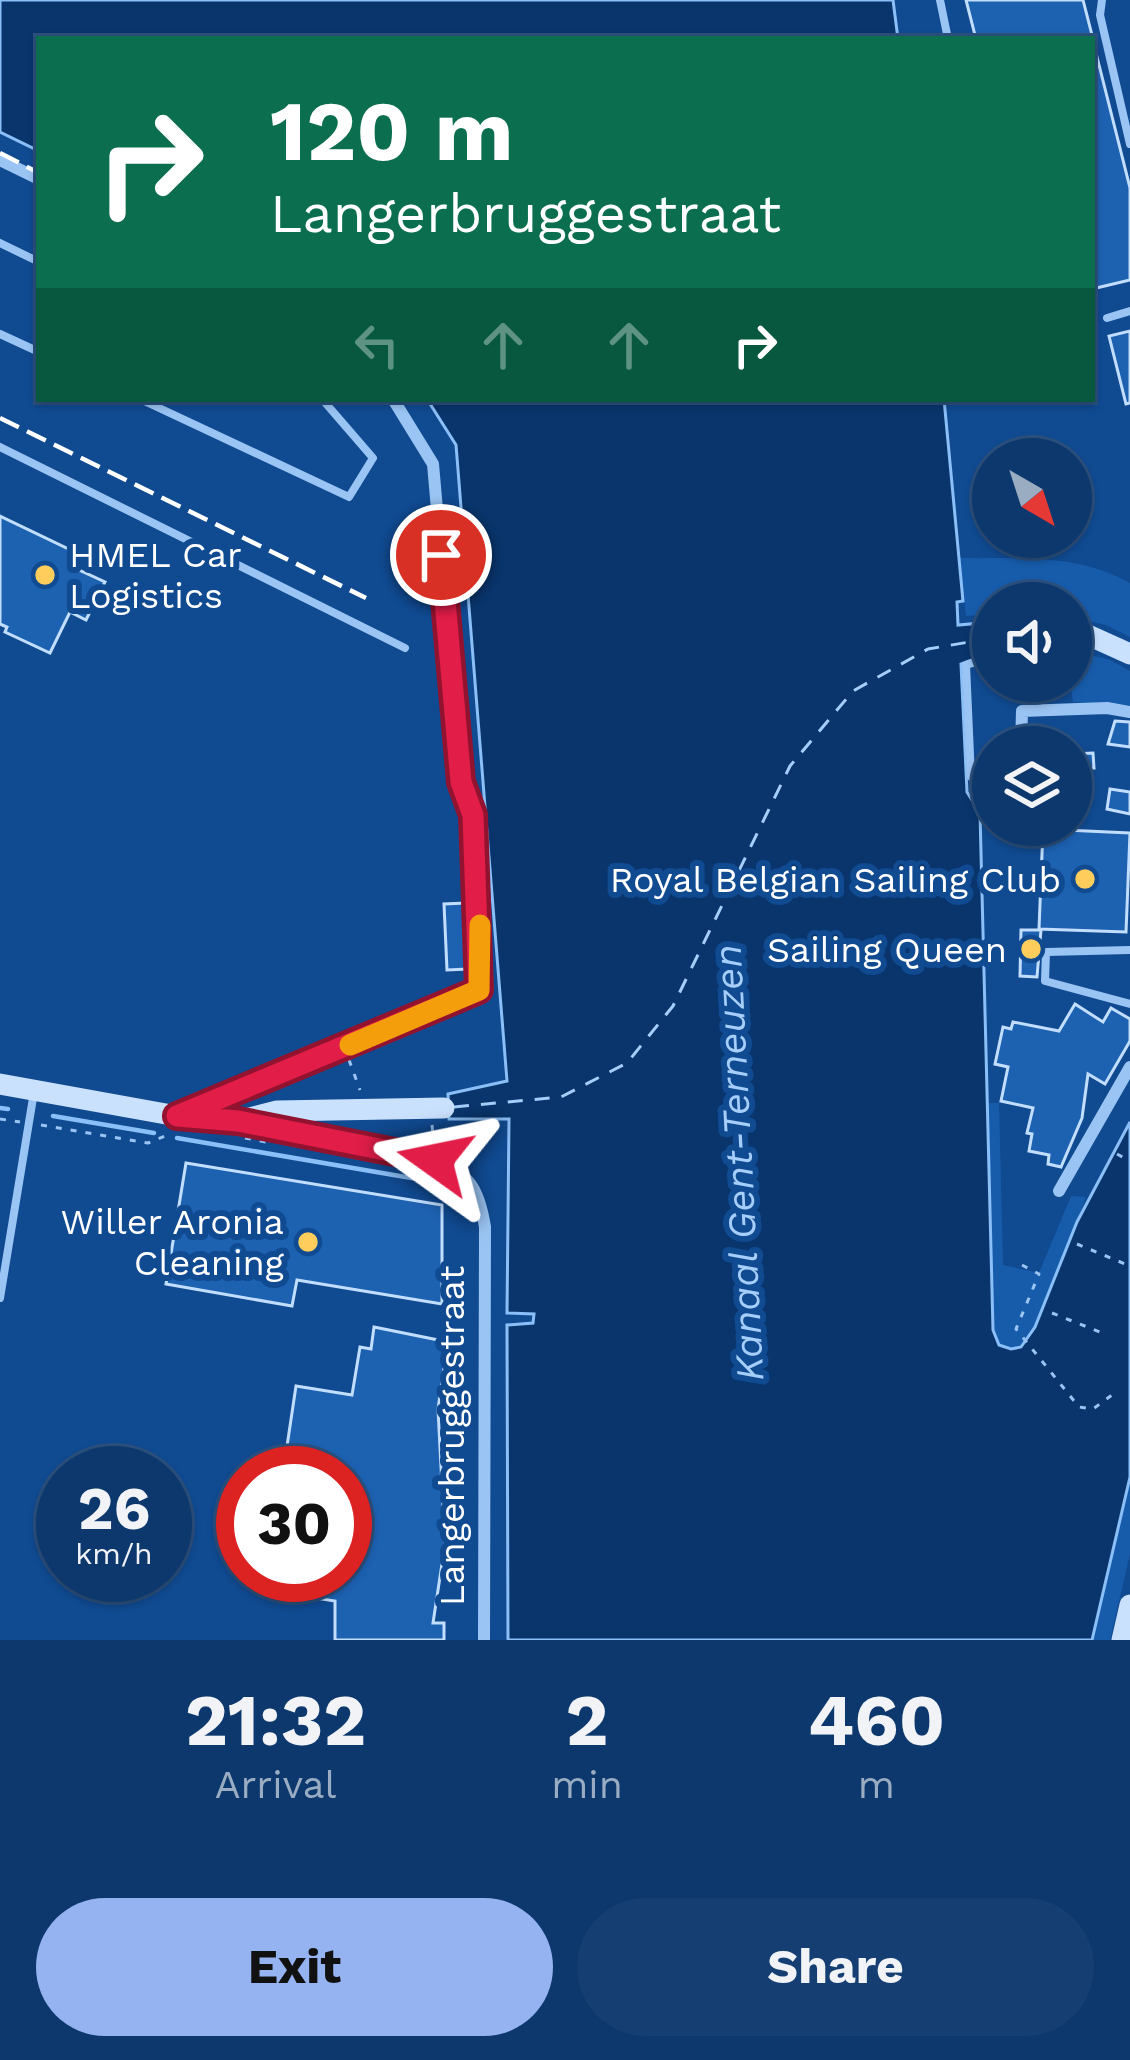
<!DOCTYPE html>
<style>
:root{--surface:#0c386d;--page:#153f72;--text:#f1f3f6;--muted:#9aacc2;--line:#2c5280;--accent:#95b2f1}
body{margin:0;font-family:"Work Sans",sans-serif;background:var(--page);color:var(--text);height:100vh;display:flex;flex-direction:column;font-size:45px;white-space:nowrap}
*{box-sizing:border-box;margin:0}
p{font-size:39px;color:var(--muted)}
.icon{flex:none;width:66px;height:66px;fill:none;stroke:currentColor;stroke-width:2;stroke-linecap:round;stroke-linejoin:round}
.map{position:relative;height:1640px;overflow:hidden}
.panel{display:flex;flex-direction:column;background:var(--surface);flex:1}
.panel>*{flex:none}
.banner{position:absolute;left:36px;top:36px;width:1059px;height:366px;border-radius:0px;box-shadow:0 3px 9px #0004,0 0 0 3px var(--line);background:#0b6e4f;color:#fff;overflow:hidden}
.needle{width:78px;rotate:141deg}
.controls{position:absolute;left:972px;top:438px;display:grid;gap:24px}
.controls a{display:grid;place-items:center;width:120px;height:120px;border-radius:50%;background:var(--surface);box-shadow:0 3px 9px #0004,0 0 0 3px var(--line);font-size:60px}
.speed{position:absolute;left:36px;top:1446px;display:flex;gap:24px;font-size:60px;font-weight:700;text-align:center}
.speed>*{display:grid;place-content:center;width:156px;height:156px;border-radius:50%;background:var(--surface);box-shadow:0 3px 9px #0004,0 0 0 3px var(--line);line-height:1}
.speed small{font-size:30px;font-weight:400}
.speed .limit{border:18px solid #d22;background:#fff;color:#111}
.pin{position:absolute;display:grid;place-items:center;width:102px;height:102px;color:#fff;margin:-51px;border:6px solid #fff;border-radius:50%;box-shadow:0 3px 12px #0007}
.me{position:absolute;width:132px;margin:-66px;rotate:282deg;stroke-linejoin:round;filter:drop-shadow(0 0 9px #0008)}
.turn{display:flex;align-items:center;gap:42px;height:252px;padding:0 36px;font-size:54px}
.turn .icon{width:156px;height:156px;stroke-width:2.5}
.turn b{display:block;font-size:84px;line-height:102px}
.lanes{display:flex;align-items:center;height:114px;padding:0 36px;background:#0003;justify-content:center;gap:60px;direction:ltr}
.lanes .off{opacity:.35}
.eta{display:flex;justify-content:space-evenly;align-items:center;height:204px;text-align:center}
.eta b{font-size:72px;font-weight:700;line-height:84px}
.action{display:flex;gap:24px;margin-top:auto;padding:24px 36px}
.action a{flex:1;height:138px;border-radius:72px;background:var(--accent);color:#111;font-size:48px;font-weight:700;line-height:138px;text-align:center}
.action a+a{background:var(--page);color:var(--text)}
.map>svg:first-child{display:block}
</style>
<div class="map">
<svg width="1130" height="1640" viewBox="0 0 1130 1640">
<rect width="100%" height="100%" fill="#104a91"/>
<path fill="#175cab" d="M959,558C1017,559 1078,553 1130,583V637L1106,625L1071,617V603H993V614L966,616Z
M1071,651L1108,659L1130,671V706L1073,702L1071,688L1042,689L1039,681H1071Z
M986,1103H999L1003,1265L1039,1273L1071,1196L1086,1197C1075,1225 1041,1338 1017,1347C1010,1350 1005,1347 998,1345L993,1330Z
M1130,1477V1554L1110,1640H1092Z"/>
<path fill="#09356c" stroke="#8bbff7" stroke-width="3" d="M0,0H893L898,39H39V151L0,132Z
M427,399H944L963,601L957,602L958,625L993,622V652L961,664L967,792L980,813L993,1330L999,1345L1011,1349L1021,1347L1035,1327L1077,1222L1130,1122V1477L1092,1640H508L507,1325L533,1323L534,1314L507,1313L509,1119H449L448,1094L507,1081L456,445Z"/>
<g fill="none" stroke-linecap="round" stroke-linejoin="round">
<path stroke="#8bbff7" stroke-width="4.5" d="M0,1108L8,1109
M53,1116L154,1133
M177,1138L429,1181"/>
<path stroke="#a6cefa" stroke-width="3" stroke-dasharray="15 12" stroke-linecap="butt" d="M454,1107L561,1097L627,1063L673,1006L790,766L853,691L928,649L993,638"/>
</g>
<path fill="#1d61b1" stroke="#c2defe" stroke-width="3" d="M966,0H1083L1093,39H976Z
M1096,53L1130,188V280L1092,289V54Z
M1130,331V403L1126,404L1109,336Z
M0,516L83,556L77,569L105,582L86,620L70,612L50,653L5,632L7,627L0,624Z
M1115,721L1130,722V747L1108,744Z
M1093,753L1094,768H1084L1085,779L1074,780L1071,754Z
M1110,789L1130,792V814L1107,809Z
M1043,829L1130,833L1126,932L1039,929Z
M466,903L468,969L447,970L444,904Z
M1021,930H1041L1037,977L1020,976Z
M1075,1004L1103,1022L1111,1008L1130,1019V1041L1105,1084L1088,1074L1082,1118L1061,1167L1048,1164L1049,1155L1029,1151L1032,1134L1027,1133L1033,1108L1001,1101L1008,1067L995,1064L1003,1027L1011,1029L1013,1022L1059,1031Z
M186,1163L442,1205V1304L297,1280L292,1306L166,1284Z
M374,1327L448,1342L438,1409L445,1544L433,1623H444V1640H335V1601L264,1590L267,1575H345V1473H283L296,1386L352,1395L360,1347L371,1349Z"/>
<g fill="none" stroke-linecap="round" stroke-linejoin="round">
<path stroke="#9ac4f3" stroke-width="3" stroke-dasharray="6 9" stroke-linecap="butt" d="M1028,681L1029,697
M349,1060L360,1090
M0,1119L20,1122
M41,1125L148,1143L172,1133
M432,1125L434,1146
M245,1138L271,1143
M1117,1154L1130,1161
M1077,1244L1130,1266
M1022,1265L1039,1274L1016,1329L1079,1407L1093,1409L1112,1395
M1052,1313L1105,1334"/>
<path stroke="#9ac4f3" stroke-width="8" d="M940,0L948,39
M1102,0L1100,15L1130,144
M0,243L39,262
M1107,318L1130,311
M0,334L39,352
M140,399L349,497L373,458L322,399
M0,447L405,648
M993,657L966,665L971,777L982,788L993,813
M1130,950L1046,952L1045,981L1130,1004
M0,1298L34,1092"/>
<path stroke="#9ac4f3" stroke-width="12" d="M0,160L39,179
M1021,747L1022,711L1107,708L1130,712
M187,1112L479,990L473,815L461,782L433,464L393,399
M249,1123L435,1160C470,1173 479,1190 485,1227L484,1640
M1059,1191L1130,1067"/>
<path stroke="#c9e1fd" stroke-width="21" d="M1071,633L1088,635L1130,654
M0,1084L177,1116L238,1121L277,1111L444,1108
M1122,1640L1130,1605"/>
<path stroke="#fff" stroke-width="4.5" stroke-dasharray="21 9" stroke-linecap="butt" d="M0,153L39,173
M0,418L366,598"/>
</g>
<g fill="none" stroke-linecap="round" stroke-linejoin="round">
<defs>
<path id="route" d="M435,1160L238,1121L177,1116L479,990L473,815L461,782L441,555"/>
</defs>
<use href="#route" stroke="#92132f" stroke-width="30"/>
<use href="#route" stroke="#e11d48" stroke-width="21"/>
<path stroke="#f59e0b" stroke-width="21" d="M350,1045L479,990L480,925"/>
</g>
<g fill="#ffcd5c" stroke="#104a91" stroke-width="4.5">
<circle cx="45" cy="575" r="12"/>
<circle cx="1085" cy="879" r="12"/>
<circle cx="1031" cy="949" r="12"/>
<circle cx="308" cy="1242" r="12"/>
</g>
<g text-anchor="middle" stroke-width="12" stroke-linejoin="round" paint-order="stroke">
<g font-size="36" fill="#fff" stroke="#104a91" text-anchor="end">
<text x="69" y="567" text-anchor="start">HMEL Car<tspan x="69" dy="41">Logistics</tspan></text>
<text x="1061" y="892">Royal Belgian Sailing Club</text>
<text x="1007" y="962">Sailing Queen</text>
<text x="284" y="1234">Willer Aronia<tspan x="284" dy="41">Cleaning</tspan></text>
</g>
<g font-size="36" fill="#fff" stroke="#104a91">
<text transform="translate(451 1436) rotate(-90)" y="13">Langerbruggestraat</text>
</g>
<g font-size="39" font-style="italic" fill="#a6cefa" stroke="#104a91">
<text transform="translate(738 1163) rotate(-93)" y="14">Kanaal Gent-Terneuzen</text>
</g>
</g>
</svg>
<div class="controls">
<a><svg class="needle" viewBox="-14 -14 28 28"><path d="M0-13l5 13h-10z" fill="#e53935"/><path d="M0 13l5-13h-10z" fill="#9aacc2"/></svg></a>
<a><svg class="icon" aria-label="sound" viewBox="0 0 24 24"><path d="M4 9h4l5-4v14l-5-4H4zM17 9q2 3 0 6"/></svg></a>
<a><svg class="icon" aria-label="layers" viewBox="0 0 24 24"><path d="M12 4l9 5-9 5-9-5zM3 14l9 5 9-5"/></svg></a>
</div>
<div class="speed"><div>26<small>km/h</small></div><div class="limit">30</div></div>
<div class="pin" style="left:441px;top:555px;background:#d93025"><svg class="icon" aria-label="arrive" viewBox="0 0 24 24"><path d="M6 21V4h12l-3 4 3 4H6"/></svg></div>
<svg class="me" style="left:435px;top:1160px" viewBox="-20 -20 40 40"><path d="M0-17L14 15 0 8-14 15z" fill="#e11d48" stroke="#fff" stroke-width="4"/></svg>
<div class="banner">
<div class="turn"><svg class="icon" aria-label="right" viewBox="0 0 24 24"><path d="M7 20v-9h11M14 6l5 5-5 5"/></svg><div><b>120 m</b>Langerbruggestraat</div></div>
<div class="lanes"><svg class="icon off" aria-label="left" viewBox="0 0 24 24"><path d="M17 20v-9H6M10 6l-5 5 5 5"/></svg><svg class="icon off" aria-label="ahead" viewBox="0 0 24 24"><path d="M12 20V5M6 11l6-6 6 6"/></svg><svg class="icon off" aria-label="ahead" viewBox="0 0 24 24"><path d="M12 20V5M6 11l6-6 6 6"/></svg><svg class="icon" aria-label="right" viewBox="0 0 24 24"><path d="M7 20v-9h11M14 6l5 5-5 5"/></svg></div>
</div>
</div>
<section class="panel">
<div class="eta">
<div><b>21:32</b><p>Arrival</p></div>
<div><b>2</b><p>min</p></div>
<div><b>460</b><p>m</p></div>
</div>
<div class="action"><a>Exit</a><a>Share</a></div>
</section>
